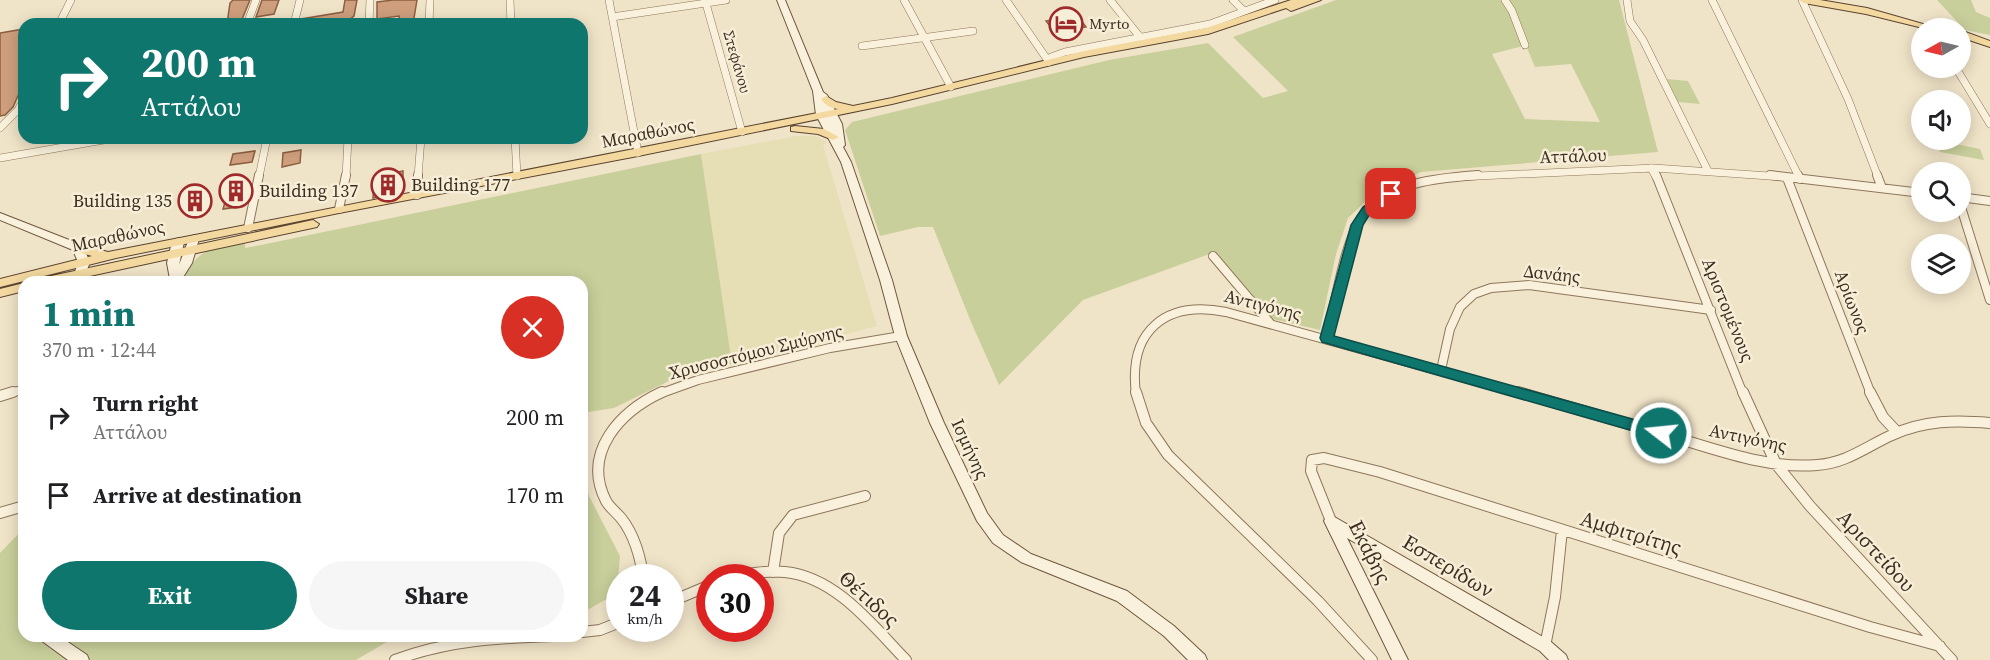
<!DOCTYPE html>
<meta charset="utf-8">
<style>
:root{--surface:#fff;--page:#f6f6f6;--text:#202124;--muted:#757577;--accent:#0f766e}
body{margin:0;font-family:"Source Serif 4",serif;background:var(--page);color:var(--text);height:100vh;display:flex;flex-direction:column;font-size:22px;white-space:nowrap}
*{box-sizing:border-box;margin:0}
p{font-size:20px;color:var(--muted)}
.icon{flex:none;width:33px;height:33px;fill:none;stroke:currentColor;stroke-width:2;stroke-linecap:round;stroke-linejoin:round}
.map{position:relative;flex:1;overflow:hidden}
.side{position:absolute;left:18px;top:276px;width:570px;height:366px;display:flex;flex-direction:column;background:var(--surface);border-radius:18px;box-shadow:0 3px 15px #0003}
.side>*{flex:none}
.banner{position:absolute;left:18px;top:18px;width:570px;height:126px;border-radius:18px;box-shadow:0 3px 15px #0003;background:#0f766e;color:#fff;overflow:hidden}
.needle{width:39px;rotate:262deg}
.tools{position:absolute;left:1911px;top:18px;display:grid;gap:12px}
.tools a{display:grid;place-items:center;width:60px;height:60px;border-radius:50%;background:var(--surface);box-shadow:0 3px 15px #0003;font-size:30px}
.speed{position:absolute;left:606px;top:564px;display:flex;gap:12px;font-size:30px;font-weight:700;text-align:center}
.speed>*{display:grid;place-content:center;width:78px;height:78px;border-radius:50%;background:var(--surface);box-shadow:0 3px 15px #0003;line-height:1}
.speed small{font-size:15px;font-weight:400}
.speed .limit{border:9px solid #d22;background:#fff;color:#111}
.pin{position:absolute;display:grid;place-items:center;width:51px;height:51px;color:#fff;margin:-26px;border-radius:12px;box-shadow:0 3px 9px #0006}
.me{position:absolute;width:66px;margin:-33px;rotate:286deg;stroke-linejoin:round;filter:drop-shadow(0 0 4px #0008)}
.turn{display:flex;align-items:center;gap:21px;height:126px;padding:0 24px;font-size:27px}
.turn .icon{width:78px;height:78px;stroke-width:2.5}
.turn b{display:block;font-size:42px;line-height:51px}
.round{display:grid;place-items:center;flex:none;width:63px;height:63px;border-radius:32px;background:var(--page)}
.overview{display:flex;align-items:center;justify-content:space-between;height:102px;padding:0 24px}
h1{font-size:36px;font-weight:700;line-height:45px;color:var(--accent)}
.action{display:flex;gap:12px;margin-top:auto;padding:12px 24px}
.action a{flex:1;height:69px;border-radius:36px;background:var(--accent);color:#fff;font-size:24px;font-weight:700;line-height:69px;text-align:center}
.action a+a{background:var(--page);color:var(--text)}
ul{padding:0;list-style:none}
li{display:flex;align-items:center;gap:18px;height:78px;padding:0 24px}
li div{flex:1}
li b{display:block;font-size:22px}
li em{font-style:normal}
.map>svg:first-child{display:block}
</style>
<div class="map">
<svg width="1990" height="660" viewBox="0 0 1990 660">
<rect width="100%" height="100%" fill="#f0e4c8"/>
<path fill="#e6deb5" d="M796,136H815L827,142L823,145L877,326L732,364L701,154Z"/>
<path fill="#c9cf9b" d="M1336,0H1504L1523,46L1492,54L1525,119L1600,122L1571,64L1535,67L1507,0H1619L1658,152L1421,172L1370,197L1348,218L1336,254L1320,330L1273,319L1215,252L1083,300L999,385L971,322L933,227H918L880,236L845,130L852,122L1109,60L1208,43L1263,98L1288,91L1233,37Z
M1937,0H1971L1976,12L1990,18V35L1965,30Z
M1667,79L1688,81L1700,104L1678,102Z
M1936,140L1980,149L1984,160L1940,152Z
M701,154L732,364L675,378L614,408L582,413V282H182C199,246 209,250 245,243V248L261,245Z
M586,457L583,474L589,496L620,556L617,593L582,613V458Z
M24,528V636H397L356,660H0V553Z"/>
<path fill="#cf9f7d" stroke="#8d5f41" stroke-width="1.5" d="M233,0H250L240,24H227L230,3Z
M262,0H279L274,14L256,17Z
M345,0H357L354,16L350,19L321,24H300L301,19L343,12Z
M393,0H417L413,24H399V16L377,19V2Z
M1077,15L1086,27L1055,32L1046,21Z
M24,29V88L21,89L13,107L5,115L0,116V33Z
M301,150L300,163L282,167L283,153Z
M255,151L252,162L230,165L233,154Z
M403,171V192L373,198L374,177Z
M246,181L239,207L223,209L230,184Z
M208,193L207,203L183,209L184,198Z"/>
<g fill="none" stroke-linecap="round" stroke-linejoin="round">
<defs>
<path id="street-far2" d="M510,0L511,24
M609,0L638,153
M705,0L742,132
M904,0L951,87
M1006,0L1049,62L1051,57L1065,52L1210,24L1275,0
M1110,0L1140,37
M1233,0L1244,11
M1505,0L1512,11L1525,45
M1627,0L1630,21L1643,40L1708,171
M1712,0L1799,177
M1802,0L1848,99L1878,177
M612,17L726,0
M59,24L71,0
M247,24L256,0
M294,24L300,0
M369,24L370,0
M429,24L430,0
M862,46L973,31
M1956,68L1990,124
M0,128L18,110L24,99
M515,138L517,176
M0,158L115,138
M1651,168L1656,177
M259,177L267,138
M346,177L348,138
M418,177L421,138
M1456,177L1654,168L1784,177"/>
<path id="street-far1" d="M1656,175L1743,394
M1770,175L1922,193
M1798,175L1800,179
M1877,175L1882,188
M1787,178L1871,394
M417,195L418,175
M1960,197L1990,201
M1960,204L1990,300
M339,209L346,175
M248,228L259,175
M1213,256L1270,323
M1327,338C1335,305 1345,235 1366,211C1393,181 1441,178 1478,175
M1441,370L1450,329L1460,307L1474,294L1491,288L1529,285L1711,310
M8,394L24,389
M659,394L698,380L830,348L901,336
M1136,394C1128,331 1165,300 1226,312L1523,394"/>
<path id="street" d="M1136,392L1146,423L1168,455L1318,601L1372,660
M1518,392C1572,408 1626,423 1680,439C1724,452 1770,469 1817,465C1847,463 1867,446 1892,435C1924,420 1956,420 1990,423
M1743,392L1776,464L1810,506L1952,660
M1870,392L1883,417L1897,432
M0,396L13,392
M0,513L24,506
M1331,521L1311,471L1312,460L1324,458L1380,472L1870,627L1940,646
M773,572L779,533L793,515L865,496
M643,578C641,558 634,534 621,518C616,512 610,508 606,501C581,452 621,411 662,392
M730,578C748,574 766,570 785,572C836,577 873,626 906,660
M670,602L710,585
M582,632L600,630L620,622
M1545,646L1555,597L1562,530
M395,660C449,640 497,638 554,636"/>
<path id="secondary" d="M777,0H785L823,92L827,95L842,124L845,145L843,147L851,162L892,280L907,336L944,423L987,513L1003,535L1031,554L1127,591L1174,626L1205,655L1207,660H1188L1164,636L1117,601L1021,562L993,543L977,521L930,423L895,336L880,280L841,162L816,115L813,91Z
M0,213L82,245L90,262L85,275L81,276L75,272L78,262L73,250L0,220Z
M194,235L199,239L192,263L180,282H168L170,279L167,263L172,242L178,238L184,242L179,265L189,239Z
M1331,515L1550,641L1566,655L1568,660H1549L1540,651L1347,538L1408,660H1392L1324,521L1326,517Z
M39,636H59L87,655L89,660H68L42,641Z"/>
<path id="primary" d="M1291,0H1321L1291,11L1286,8L1208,34L1084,57L892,104L638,156L339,213L116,258L0,287V279L92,256L74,251L72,248L74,245L78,244L108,252L838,109C830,108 825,105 821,99L826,96L836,102L853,106L892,98L1084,51L1206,28Z
M1799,0H1820L1867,8L1937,28H1923L1866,14L1804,3Z
M1960,30L1990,41V47L1960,37Z
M795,126L824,129L839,137L833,140L818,134L791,131V127Z
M313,220L319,224L317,227L62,282H36L42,278Z
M24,283V291L0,297V289Z"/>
</defs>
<use href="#street-far2" stroke="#8d765c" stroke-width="8"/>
<use href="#street-far1" stroke="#8d765c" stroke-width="10"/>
<use href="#street" stroke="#8d765c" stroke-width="12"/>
<use href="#secondary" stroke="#6f573f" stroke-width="2"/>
<use href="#primary" stroke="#5b4430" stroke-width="2"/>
<use href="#street-far2" stroke="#faf1dc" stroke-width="7"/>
<use href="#street-far1" stroke="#faf1dc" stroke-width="8"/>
<use href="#street" stroke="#faf1dc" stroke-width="10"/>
<use href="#secondary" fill="#faf1dc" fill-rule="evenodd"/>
<use href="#primary" fill="#f3d9a0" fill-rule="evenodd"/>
</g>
<path fill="#0f766e" stroke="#0a4d48" stroke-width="1.5" d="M1391,190L1397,194L1395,197L1371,212L1363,225L1334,336L1661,427L1666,429L1669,433L1666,437L1661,439L1322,342L1320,338L1351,225L1363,207Z"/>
<defs>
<symbol id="hotel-ring" viewBox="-11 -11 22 22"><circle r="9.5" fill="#f7eed8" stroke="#9e2a2b" stroke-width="1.5"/><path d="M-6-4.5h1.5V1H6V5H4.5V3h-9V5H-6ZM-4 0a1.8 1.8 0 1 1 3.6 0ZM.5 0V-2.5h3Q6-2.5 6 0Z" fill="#9e2a2b"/></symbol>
<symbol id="building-ring" viewBox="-11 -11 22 22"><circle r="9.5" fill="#f7eed8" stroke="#9e2a2b" stroke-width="1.5"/><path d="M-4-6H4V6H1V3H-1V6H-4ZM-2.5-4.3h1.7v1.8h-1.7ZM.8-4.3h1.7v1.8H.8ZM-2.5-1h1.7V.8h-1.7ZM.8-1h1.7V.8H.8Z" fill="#9e2a2b"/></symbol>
</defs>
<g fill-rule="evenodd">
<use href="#hotel-ring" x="1047" y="5" width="38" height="38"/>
<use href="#building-ring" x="369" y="166" width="38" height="38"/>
<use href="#building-ring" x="217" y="172" width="38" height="38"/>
<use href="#building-ring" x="176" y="182" width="38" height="38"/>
</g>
<g text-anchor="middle" stroke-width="5" stroke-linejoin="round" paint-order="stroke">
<g font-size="15" fill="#3d2e20" stroke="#f7eed8" text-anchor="start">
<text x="1089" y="29">Myrto</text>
</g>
<g font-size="15" fill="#3d2e20" stroke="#f7eed8">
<text transform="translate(737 62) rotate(74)" y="5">Στεφάνου</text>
</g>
<g font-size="18" fill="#3d2e20" stroke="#f7eed8">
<text transform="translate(648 133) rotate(-11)" y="6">Μαραθώνος</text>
<text transform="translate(1573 156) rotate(-2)" y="6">Αττάλου</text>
<text transform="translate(118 236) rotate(-12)" y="6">Μαραθώνος</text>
<text transform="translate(1552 274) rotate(6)" y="6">Δανάης</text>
<text transform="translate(1852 302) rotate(69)" y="6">Αρίωνος</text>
<text transform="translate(1263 305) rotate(14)" y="6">Αντιγόνης</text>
<text transform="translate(1728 310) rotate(68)" y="6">Αριστομένους</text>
<text transform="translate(756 352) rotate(-14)" y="6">Χρυσοστόμου Σμύρνης</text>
<text transform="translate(1748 438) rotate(12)" y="6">Αντιγόνης</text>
<text transform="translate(970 449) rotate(65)" y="6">Ισμήνης</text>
</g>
<g font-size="18" fill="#3d2e20" stroke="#f7eed8" text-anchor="start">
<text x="411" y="191">Building 177</text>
<text x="259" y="197">Building 137</text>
<text x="172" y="207" text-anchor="end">Building 135</text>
</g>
<g font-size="21" fill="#3d2e20" stroke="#f7eed8">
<text transform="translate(1631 533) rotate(17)" y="7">Αμφιτρίτης</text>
<text transform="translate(1876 551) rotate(47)" y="7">Αριστείδου</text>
<text transform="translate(1370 552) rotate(63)" y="7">Εκάβης</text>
<text transform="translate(1448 566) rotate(31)" y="7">Εσπερίδων</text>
<text transform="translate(869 599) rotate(42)" y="7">Θέτιδος</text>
</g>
</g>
</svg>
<div class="tools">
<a><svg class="needle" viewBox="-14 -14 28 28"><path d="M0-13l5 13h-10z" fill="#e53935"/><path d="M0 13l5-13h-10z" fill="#757577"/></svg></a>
<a><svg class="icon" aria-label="sound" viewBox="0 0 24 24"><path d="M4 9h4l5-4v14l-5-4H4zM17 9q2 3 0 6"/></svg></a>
<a><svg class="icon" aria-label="search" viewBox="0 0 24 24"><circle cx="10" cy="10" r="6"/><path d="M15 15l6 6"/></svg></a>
<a><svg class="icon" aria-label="layers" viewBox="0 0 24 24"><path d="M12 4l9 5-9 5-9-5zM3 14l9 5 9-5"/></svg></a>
</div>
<div class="speed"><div>24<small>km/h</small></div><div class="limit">30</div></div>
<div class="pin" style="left:1391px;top:194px;background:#d93025"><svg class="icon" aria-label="arrive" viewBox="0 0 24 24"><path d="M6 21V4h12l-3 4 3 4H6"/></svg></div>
<svg class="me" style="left:1661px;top:433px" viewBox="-20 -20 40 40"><circle r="17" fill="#0f766e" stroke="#fff" stroke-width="3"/><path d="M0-11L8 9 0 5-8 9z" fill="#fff"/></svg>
<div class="banner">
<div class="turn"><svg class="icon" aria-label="right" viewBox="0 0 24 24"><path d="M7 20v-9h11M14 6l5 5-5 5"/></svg><div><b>200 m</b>Αττάλου</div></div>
</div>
<section class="side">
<div class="overview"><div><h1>1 min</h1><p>370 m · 12:44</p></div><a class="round" style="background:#d93025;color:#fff"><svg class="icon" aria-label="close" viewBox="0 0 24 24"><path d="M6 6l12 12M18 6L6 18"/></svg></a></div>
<ul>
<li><svg class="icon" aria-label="right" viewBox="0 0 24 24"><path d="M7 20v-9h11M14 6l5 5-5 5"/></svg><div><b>Turn right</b><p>Αττάλου</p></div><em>200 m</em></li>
<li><svg class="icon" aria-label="arrive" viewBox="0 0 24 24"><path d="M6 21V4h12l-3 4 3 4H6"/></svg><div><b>Arrive at destination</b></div><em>170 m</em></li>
</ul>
<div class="action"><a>Exit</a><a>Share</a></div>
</section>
</div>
